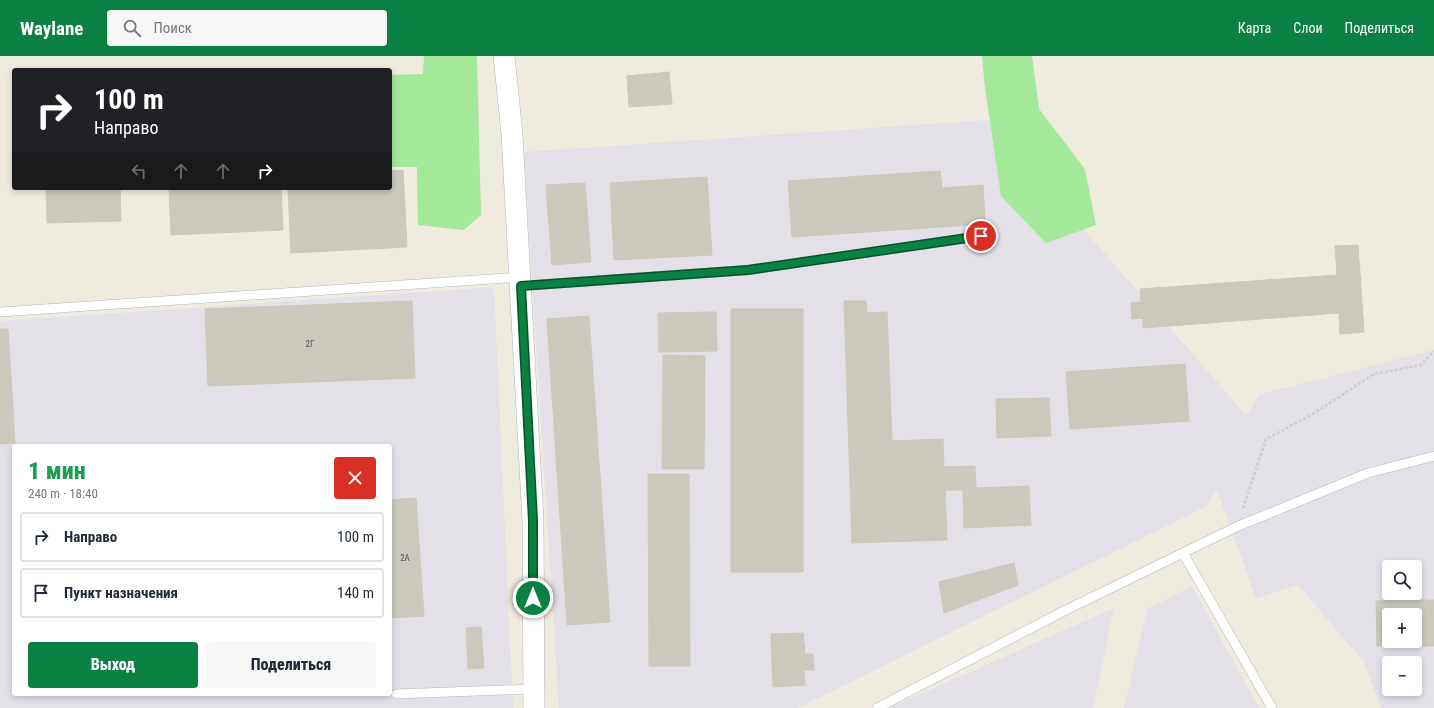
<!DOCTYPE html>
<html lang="ru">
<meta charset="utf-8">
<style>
:root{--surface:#fff;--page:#f6f6f7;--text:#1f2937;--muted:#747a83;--line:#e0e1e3;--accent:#0b8043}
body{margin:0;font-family:"Roboto Condensed",sans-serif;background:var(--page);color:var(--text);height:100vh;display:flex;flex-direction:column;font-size:15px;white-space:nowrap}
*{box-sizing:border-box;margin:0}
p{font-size:13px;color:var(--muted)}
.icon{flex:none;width:22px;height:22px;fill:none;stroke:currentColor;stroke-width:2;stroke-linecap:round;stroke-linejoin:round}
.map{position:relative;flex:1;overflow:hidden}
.side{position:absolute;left:12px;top:388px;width:380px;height:252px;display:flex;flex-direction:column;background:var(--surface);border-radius:4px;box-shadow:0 2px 6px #0003}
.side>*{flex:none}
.banner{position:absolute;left:12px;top:12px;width:380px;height:122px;border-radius:4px;box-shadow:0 2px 6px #0003;background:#202124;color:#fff;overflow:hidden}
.buttons{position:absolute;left:1382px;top:504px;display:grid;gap:8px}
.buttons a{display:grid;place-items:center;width:40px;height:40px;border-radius:4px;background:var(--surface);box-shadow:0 2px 6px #0003;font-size:20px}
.pin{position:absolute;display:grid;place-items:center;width:34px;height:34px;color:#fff;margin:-17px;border:2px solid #fff;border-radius:50%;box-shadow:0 1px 4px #0007}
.me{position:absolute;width:44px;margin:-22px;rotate:0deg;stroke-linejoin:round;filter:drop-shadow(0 0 3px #0008)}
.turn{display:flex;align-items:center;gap:14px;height:84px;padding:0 16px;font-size:18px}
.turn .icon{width:52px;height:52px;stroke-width:2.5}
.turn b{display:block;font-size:28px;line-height:34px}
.lanes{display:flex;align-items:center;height:38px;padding:0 16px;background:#0003;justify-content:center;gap:20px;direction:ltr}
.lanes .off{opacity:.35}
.round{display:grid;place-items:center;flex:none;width:42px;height:42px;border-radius:4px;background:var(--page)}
.overview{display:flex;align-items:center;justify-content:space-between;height:68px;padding:0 16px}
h1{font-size:24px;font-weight:800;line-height:30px;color:#1e9e55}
.action{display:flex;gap:8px;margin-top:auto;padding:8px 16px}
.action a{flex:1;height:46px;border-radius:4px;background:var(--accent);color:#fff;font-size:16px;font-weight:800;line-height:46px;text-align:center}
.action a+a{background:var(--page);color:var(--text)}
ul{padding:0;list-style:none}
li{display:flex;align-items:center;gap:12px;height:50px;margin:0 8px 6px;padding:0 8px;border:2px solid var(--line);border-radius:4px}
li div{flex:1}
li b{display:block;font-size:15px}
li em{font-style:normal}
header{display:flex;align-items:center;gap:24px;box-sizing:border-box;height:56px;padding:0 20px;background:var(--accent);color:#fff}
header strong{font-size:19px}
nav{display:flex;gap:22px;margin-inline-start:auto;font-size:14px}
.search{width:280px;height:36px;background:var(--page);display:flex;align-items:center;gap:10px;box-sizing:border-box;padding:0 14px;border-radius:4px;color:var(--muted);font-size:15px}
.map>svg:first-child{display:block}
</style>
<header>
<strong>Waylane</strong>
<div class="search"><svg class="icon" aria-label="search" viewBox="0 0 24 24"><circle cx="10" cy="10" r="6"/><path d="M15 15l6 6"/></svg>Поиск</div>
<nav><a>Карта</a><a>Слои</a><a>Поделиться</a></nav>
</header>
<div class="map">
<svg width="1434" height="652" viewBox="0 0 1434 652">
<rect width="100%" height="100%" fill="#efebdf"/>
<path fill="#e3e0e8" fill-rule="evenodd" d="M988,64L1246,359L1260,338L1434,294V652H1381L1364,606L1298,529L1256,542L1217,434L1205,451L798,652H559L524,96ZM1389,511H1415V537H1389ZM1389,559H1415V585H1389ZM1389,607H1415V633H1389Z
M494,231L513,652H0V265ZM14,390H390V638H14Z
M1192,530L1259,652H1124L1147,553Z
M1114,552L1093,652H889Z"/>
<path fill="#a4e899" d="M424,0H477L481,159L464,174L418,169L417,111H390V19L423,18Z
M982,0H1032L1039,53L1085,113L1096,169L1046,187L1001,140L985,32Z"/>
<path fill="#cbc9bd" stroke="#cbc8b8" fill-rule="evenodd" d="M669,16L672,48L629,51L627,20Z
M403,114L407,191L291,197L288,132H390V115Z
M940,115L942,132L983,129L985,168L792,181L788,125Z
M707,121L712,199L614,204L610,127Z
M585,127L591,206L552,209L546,129Z
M46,132H120L121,165L47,167Z
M169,132H281L283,174L171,179Z
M1358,189L1364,276L1340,278L1339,257L1143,272V262L1132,263L1131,247L1141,246L1140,233L1337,219L1335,190Z
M412,245L415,322L208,330L205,253Z
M844,245H866L867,257L887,256L892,385L943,383L944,411L975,410L976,432L1029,430L1031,469L964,472L963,434H945L947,484L852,487Z
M731,253H803V516H731Z
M716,256L717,295L659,296L658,257Z
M589,260L610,566L567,569L547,263Z
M0,273H8L15,387L0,388Z
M663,299L705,300L704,413H662Z
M1185,308L1189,365L1070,373L1066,316Z
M1049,342L1051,380L997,382L996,343Z
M648,418H689L690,610H649Z
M416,442L424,560L390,562V444Z
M1014,507L1018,529L944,557L939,526Z
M1434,544V590H1377L1376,545ZM1389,559H1415V585H1389Z
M481,571L484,612L468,613L466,572Z
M803,577L805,598H813L814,614H804L805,629L773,631L771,578Z"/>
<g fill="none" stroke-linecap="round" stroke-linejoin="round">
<defs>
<path id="service" d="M521,230L748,214L981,180
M0,256L521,221
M1183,497L1272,652
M396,638L533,633
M877,652L1066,554L1236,471L1368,417L1434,400"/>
<path id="tertiary" d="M504,0L512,78L533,465L534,652"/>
</defs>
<use href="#service" stroke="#b3b3c1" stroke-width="10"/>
<use href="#tertiary" stroke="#b3b3c1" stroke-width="22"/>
<path stroke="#cdcdcd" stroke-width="2.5" stroke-dasharray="3 2" stroke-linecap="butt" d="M1243,452L1266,383L1313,358L1374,318L1421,309L1434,295"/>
<use href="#service" stroke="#fff" stroke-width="9"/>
<use href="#tertiary" stroke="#fff" stroke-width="21"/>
</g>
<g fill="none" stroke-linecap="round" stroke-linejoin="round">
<defs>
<path id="route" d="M533,542V465L521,230L748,214L981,180"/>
</defs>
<use href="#route" stroke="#07532c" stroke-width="10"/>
<use href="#route" stroke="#0b8043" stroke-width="7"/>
</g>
<g text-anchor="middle" stroke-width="3" stroke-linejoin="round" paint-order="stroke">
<g font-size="9" fill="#545451">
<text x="310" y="291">2Г</text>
<text x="405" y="505">2А</text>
</g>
</g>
</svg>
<div class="buttons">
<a><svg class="icon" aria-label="search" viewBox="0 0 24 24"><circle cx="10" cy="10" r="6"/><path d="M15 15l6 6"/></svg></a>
<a>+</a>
<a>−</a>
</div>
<div class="pin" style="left:981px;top:180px;background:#d93025"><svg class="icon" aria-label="arrive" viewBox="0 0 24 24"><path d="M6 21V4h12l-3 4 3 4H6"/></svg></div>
<svg class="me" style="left:533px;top:542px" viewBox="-20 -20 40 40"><circle r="17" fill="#0b8043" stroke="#fff" stroke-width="3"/><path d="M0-11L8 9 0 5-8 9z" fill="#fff"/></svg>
<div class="banner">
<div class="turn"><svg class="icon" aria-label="right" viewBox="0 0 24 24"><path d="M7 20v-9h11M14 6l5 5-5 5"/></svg><div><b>100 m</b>Направо</div></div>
<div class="lanes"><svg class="icon off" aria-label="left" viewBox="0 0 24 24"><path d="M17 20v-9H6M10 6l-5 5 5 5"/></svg><svg class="icon off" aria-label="ahead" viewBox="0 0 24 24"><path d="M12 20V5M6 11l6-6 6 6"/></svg><svg class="icon off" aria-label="ahead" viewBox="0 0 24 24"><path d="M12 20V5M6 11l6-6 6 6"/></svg><svg class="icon" aria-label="right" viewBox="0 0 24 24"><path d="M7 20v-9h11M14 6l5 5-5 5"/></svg></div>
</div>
<section class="side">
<div class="overview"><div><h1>1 мин</h1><p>240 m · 18:40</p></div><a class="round" style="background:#d93025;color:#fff"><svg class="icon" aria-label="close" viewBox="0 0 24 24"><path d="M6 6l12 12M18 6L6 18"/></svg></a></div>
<ul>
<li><svg class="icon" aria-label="right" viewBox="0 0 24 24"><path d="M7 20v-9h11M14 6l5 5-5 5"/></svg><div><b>Направо</b></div><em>100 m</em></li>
<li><svg class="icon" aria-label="arrive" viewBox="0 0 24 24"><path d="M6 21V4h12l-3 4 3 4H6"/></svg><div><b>Пункт назначения</b></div><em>140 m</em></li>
</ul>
<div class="action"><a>Выход</a><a>Поделиться</a></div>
</section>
</div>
